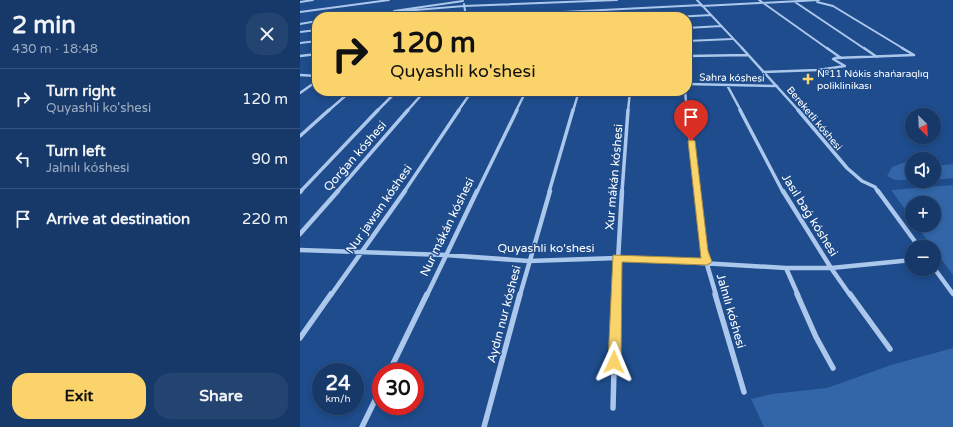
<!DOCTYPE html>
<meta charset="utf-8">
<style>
:root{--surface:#163969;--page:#234471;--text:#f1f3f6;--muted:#9eacc0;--line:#35537d;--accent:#fad46b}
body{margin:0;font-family:"Varela Round",sans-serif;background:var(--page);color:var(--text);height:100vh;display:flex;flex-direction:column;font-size:15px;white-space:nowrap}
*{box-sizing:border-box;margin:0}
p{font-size:13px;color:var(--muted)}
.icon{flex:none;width:22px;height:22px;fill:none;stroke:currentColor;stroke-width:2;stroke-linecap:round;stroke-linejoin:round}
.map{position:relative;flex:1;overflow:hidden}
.panel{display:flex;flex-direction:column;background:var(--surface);width:300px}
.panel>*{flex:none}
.banner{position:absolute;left:12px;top:12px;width:380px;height:84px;border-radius:16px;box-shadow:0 2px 6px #0003,0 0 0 1px var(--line);background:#fad46b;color:#111;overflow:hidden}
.needle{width:26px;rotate:156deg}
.fabs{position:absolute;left:605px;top:108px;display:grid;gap:8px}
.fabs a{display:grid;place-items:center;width:36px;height:36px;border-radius:50%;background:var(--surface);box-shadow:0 2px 6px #0003,0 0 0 1px var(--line);font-size:20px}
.speed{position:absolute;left:12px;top:363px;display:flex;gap:8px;font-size:20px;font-weight:700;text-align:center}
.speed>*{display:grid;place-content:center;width:52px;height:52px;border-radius:50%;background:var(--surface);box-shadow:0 2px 6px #0003,0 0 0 1px var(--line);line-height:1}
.speed small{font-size:10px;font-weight:400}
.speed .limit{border:6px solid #d22;background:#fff;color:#111}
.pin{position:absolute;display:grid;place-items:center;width:34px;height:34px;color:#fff;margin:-41px -17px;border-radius:50% 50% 50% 0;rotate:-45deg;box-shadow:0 0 4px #0007}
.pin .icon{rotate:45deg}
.me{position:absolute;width:44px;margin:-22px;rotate:1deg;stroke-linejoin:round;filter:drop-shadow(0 0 3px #0008)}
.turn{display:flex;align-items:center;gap:14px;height:84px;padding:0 12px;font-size:18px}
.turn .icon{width:52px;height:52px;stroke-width:2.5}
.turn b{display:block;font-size:28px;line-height:34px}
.round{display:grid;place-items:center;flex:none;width:42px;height:42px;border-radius:16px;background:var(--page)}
.summary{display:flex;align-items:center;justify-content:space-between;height:68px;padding:0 12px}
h1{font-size:24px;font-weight:700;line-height:30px}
.button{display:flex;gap:8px;margin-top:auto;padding:8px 12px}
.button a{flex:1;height:46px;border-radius:16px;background:var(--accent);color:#111;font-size:16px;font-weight:700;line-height:46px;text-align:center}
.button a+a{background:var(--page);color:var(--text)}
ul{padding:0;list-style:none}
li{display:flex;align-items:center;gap:12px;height:60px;padding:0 12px;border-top:1px solid var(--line)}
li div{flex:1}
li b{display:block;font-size:15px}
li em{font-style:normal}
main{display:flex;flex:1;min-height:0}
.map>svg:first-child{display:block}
</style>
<main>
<section class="panel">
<div class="summary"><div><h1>2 min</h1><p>430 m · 18:48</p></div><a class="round"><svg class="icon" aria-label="close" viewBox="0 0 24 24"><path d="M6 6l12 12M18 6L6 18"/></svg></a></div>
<ul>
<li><svg class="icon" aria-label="right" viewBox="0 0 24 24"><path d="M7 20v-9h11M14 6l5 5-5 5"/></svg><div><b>Turn right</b><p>Quyashli ko'shesi</p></div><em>120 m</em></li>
<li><svg class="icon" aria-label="left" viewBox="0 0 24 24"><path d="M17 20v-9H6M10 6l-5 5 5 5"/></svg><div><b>Turn left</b><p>Jalnılı kóshesi</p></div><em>90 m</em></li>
<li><svg class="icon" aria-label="arrive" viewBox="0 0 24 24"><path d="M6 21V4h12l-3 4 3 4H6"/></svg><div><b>Arrive at destination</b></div><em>220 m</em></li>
</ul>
<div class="button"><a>Exit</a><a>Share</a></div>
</section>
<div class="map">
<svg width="653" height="427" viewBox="0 0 653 427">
<rect width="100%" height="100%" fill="#1e4c8c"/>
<path fill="#3266a9" d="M606,162H612V180H595L587,176L592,167Z
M653,164V178L634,180V166Z
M653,185V275L616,225H634V203H612V219L591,190Z
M653,348V427H464L451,399L472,394L527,388L591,365Z"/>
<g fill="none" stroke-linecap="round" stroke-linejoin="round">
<path stroke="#abc7ec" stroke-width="2" d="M397,0L443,49
M459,0L528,49
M0,2L13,0
M495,2L565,49
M517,2L533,6L604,49
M164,4L166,17
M402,6L519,0
M94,11L163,1
M0,12L89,0
M79,13L164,6L317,0
M48,17L81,12
M161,17L402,5
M375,17L411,15
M0,24L17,21
M387,28L421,26
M0,32L17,30
M387,41L432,39
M0,43L17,41"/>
<path stroke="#abc7ec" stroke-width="2.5" d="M442,48L499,111
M527,48L541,58
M564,48L577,57
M602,48L614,55
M0,56L17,54
M387,56L448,55
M463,72L518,70L545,66L533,59L535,58L614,55
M0,75L17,76
M387,84L477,86
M427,85L441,111
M385,91L387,111
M0,93L17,81
M28,111L51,91
M77,111L97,91
M107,111L125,91
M158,111L172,91
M216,111L226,91
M273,111L279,91
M328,111L330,91"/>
<path stroke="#abc7ec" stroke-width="3.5" d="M387,110L396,192
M440,110L483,192
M498,110L547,168L562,181L575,187L578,192
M0,136L29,110
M0,192L78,110
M37,192L108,110
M104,192L159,110
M177,192L217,110
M249,192L273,110
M322,192L328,110"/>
<path stroke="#abc7ec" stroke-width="4.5" d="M396,191L403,251L416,295
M483,191L531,268L550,295
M578,191L619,247
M0,192L1,191
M0,234L38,191
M0,250L146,255L229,261L317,258L486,268H531L612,260
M486,268L498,295
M634,268L653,294
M31,295L105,191
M127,295L177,191
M220,295L250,191
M316,295L322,191"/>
<path stroke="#abc7ec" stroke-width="5.5" d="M415,294L444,392
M497,294L516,337L533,368
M550,294L590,349
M0,338L31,294
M89,372L127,294
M313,408L316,294
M62,427L81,388
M184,427L220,294"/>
</g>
<path fill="#fad46b" stroke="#a28a46" d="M391,139L395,141L408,251L412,262L407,265L322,262L321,362L319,366L314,368L310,366L308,362L313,255L401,258L388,141Z"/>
<path fill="#fad46b" stroke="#1e4c8c" stroke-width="1.5" d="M506 73h4v4h4v4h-4v4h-4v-4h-4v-4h4z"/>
<g text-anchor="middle" stroke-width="3" stroke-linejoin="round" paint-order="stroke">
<g font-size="10" fill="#fff" stroke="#1e4c8c" text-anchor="start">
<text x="517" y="77">№11 Nókis shańaraqlıq<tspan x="517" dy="12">poliklinikası</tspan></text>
</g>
<g font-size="10" fill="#fff" stroke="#1e4c8c">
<text transform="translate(432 77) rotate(1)" y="4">Sahra kóshesi</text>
<text transform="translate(515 118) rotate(50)" y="4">Bereketli kóshesi</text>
</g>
<g font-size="12" fill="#fff" stroke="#1e4c8c">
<text transform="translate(55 156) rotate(-49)" y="4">Qorǵan kóshesi</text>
<text transform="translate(314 177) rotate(-85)" y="4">Xur mákán kóshesi</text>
<text transform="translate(79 209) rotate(-55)" y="4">Nur jawsın kóshesi</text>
<text transform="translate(510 215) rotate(58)" y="4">Jasıl baǵ kóshesi</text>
<text transform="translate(147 227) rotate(-64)" y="4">Nur mákán kóshesi</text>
<text x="246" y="252">Quyashli ko'shesi</text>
<text transform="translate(431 311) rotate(74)" y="4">Jalnılı kóshesi</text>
<text transform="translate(204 314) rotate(-75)" y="4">Aydın nur kóshesi</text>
</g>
</g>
</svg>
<div class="fabs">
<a><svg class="needle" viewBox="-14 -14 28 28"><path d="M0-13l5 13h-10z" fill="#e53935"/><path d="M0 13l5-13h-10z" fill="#9eacc0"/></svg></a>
<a><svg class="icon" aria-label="sound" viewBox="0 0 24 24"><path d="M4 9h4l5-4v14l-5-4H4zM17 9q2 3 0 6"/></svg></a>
<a>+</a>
<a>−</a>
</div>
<div class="speed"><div>24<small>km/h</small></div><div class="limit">30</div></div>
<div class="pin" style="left:391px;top:141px;background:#d93025"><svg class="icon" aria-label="arrive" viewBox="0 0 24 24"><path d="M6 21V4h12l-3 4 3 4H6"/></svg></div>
<svg class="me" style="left:314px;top:362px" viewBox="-20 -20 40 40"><path d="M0-17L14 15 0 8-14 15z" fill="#fad46b" stroke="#fff" stroke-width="4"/></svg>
<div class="banner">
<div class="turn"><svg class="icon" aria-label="right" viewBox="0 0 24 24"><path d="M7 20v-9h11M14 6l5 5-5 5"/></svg><div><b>120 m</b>Quyashli ko'shesi</div></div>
</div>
</div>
</main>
